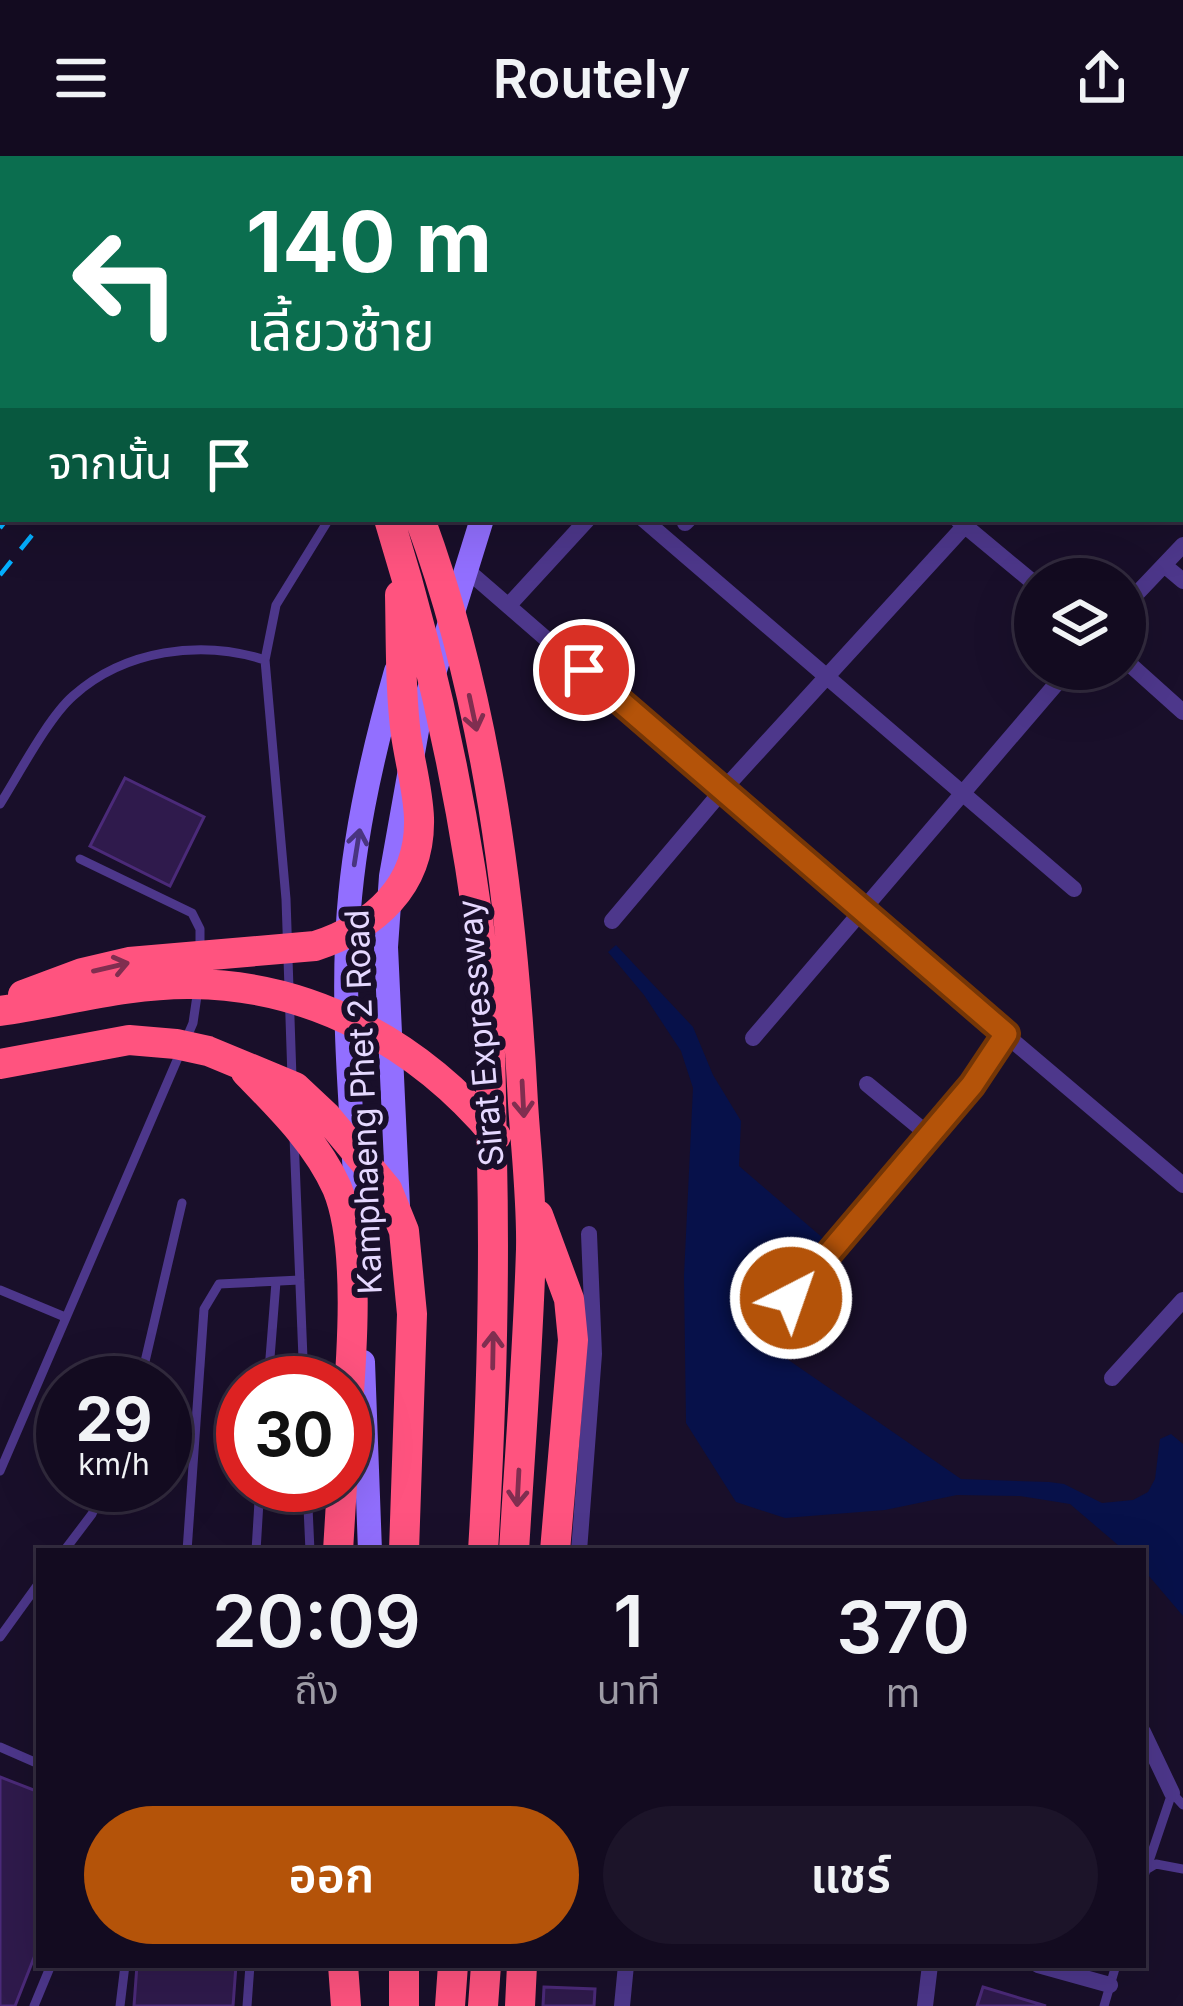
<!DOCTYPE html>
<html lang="th">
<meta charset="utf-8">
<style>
:root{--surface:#130b20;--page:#1c1429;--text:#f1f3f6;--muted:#9d9ba5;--line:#322b3e;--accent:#b45309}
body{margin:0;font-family:Inter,"Noto Sans Thai",sans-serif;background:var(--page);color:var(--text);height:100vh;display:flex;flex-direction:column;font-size:45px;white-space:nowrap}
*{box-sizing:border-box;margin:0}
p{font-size:39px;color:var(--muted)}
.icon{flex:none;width:66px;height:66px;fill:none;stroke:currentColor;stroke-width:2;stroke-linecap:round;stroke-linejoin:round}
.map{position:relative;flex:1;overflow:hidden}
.drawer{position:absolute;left:36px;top:1392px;width:1110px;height:420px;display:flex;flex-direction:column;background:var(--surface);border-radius:0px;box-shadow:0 12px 48px #0002,0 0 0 3px var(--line)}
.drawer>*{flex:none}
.banner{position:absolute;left:0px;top:0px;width:1185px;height:366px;box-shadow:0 12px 48px #0002,0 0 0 3px var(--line);background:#0b6e4f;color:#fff;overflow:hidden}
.buttons{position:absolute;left:1014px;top:402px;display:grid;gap:24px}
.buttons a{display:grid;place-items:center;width:132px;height:132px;border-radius:50%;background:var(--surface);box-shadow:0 12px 48px #0002,0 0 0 3px var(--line);font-size:60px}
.speed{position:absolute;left:36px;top:1200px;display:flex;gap:24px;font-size:60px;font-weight:700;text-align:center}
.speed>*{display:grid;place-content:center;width:156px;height:156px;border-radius:50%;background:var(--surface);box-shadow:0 12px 48px #0002,0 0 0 3px var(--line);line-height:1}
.speed small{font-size:30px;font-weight:400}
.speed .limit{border:18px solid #d22;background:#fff;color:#111}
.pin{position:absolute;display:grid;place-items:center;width:102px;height:102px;color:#fff;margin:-51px;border:6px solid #fff;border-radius:50%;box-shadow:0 3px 12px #0007}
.me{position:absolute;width:132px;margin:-66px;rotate:41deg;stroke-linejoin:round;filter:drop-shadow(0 0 9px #0008)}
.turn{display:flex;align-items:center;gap:42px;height:252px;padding:0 48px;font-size:54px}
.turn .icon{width:156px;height:156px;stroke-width:2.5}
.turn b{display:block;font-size:84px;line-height:102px}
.then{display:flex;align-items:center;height:114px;padding:0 48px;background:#0003;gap:24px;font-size:45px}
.eta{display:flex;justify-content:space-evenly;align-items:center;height:204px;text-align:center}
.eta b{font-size:72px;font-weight:600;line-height:84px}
.cta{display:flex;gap:24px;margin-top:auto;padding:24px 48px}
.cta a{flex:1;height:138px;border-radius:72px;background:var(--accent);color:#fff;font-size:48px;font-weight:600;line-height:138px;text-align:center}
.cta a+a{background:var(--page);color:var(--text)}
header{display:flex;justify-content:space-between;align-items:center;height:156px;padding:0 48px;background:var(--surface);font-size:54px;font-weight:600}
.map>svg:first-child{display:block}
</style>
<header><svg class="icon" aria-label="menu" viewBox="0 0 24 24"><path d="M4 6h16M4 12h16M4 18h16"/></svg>Routely<svg class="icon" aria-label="share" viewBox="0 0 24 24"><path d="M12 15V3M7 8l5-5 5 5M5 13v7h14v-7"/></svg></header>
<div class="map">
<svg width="1183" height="1850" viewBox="0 0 1183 1850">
<rect width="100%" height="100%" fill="#190f2a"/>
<path fill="#07114a" d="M616,789L693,871L713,919L741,965L739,1010L824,1083L753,1154L755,1181L961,1323L1049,1326L1064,1328L1102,1347L1133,1344L1148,1336L1155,1323L1160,1283L1171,1278L1183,1288V1460L1143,1413V1395H1125L1070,1348L1020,1340L957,1339L885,1354L785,1362L736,1346L686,1267L684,1120L693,932L681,895L644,839L608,796Z"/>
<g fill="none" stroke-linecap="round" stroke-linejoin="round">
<path stroke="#07114a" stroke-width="16" d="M1109,0L1112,3
M1182,63L1183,64"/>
</g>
<path fill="#2f1a4c" stroke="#4b2a79" stroke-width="3" d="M125,622L204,661L170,730L90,690Z
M0,1621L39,1636V1789L15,1850H0Z
M137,1809H236L233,1850H134Z
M544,1831L595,1833L594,1850H543Z
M983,1831L1046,1850H977Z"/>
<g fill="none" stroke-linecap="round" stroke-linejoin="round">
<path stroke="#29aac2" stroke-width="3" stroke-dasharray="6 9" stroke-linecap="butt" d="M698,0L702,3
M0,208H3"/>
<path stroke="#4d378b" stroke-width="9" d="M0,648C19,618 48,562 73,540C124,494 201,483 265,504
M80,703L192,757L200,773V792
M292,922L286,743L265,504L276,449L329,363
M294,981L304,1227
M0,1134L65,1161
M140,1227L182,1047
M268,1227L276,1126
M0,1315L193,867L198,833
M307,1329L310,1395
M64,1395L92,1358L105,1329
M187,1395L204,1153L219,1128L300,1124
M256,1395L260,1329
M0,1481L39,1427
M0,1591L39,1608
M1146,1714L1172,1637L1183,1649
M1143,1723L1146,1714L1156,1708L1183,1713
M34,1850L51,1809
M120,1850L125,1809
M247,1850L250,1809
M1104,1850L1116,1809"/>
<path stroke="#4d378b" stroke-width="16" d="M756,0L760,3
M1144,0L1145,3
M671,3L673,0
M910,3L912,0
M1182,35L1183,36
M0,99H3
M1182,123L1183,122
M1182,355L1183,356
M643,363L1074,733
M958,364L1035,428
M685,367L689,363
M1164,409L1183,425
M468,415L862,757L1183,1029
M509,449L588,363
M1125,450L1183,389
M1125,504L1183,556
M555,545L584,514
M612,765L722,635L971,363
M753,882L1069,513
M867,928L930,980
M791,1141L972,929L1006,878
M1112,1222L1183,1144
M579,1395L594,1198L589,1078
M1143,1576L1172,1637
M1038,1809L1110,1829
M622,1850L626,1809
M925,1850L930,1809"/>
<path stroke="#926fff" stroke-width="24" d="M564,3L565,0
M615,3L616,0
M0,325L3,321
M398,1050L386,791L391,720L418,569L482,363
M358,1075C354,980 343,883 347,788C350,696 371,603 396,515
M363,1206L370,1395"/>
<path stroke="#ff537f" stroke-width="30" d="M247,0L248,3
M279,0L280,3
M338,1395L342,1329
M404,1809V1850
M450,1850L453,1809
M483,1850L486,1809
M520,1850L522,1809"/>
<path stroke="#04afff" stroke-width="4.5" stroke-dasharray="18 15" stroke-linecap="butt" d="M252,3L254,0
M273,3L275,0
M302,3L304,0
M337,3L340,0
M0,330L3,326
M0,372L7,363
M0,419L45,363"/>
<path stroke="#ff537f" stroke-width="30" d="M389,363C435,511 467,665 485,819C491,879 491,941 492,1002C495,1133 491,1264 483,1395
M420,363C488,548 513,751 523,947C526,995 532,1045 531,1093C528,1194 520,1295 514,1395
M23,839L82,817L129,806L315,790C374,771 421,730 419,662C418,634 410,607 406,579C400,533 401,485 400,439
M0,855C63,846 128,827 192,828C313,829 420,889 496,980
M0,908L129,884L176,888L208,895L295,931L327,961L387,1033L404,1075L412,1158L404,1395
M246,916C280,951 317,987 337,1032C363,1094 350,1222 345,1290
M538,1059L569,1143L573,1184L555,1395
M343,1809L346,1850"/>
</g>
<defs><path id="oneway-shaft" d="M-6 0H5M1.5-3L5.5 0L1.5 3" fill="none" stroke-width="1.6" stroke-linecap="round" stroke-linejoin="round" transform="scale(3)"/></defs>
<g stroke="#802e50">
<use href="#oneway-shaft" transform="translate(473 557) rotate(78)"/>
<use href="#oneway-shaft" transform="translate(111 811) rotate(-13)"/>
<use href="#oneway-shaft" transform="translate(523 943) rotate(87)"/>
<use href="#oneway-shaft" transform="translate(493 1194) rotate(-89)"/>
<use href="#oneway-shaft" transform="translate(518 1332) rotate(93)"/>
</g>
<use stroke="#49357f" href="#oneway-shaft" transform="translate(357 691) rotate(-81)"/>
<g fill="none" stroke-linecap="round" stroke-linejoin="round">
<defs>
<path id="route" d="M584,514L1006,878L972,929L791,1142"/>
</defs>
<use href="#route" stroke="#753606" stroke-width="30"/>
<use href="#route" stroke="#b45309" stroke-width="21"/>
</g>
<g text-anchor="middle" stroke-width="12" stroke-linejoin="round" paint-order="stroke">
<g font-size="33" fill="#e5d8ff" stroke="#190f2a">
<text transform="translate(480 877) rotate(-95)" y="12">Sirat Expressway</text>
<text transform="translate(363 946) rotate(-92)" y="12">Kamphaeng Phet 2 Road</text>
</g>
</g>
</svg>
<div class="buttons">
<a><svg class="icon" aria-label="layers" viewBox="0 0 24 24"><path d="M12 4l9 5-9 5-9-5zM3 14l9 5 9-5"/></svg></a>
</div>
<div class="speed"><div>29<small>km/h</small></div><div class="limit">30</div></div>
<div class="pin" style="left:584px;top:514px;background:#d93025"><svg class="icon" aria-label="arrive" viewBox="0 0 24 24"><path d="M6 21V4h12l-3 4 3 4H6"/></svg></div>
<svg class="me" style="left:791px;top:1142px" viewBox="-20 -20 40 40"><circle r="17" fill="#b45309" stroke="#fff" stroke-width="3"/><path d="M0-11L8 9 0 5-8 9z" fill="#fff"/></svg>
<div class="banner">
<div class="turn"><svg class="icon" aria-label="left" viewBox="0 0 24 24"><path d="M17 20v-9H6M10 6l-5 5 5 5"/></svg><div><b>140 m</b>เลี้ยวซ้าย</div></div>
<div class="then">จากนั้น<svg class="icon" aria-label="arrive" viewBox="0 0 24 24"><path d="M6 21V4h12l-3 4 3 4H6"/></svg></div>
</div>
<section class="drawer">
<div class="eta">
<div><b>20:09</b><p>ถึง</p></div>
<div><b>1</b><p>นาที</p></div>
<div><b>370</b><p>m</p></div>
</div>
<div class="cta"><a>ออก</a><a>แชร์</a></div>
</section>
</div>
